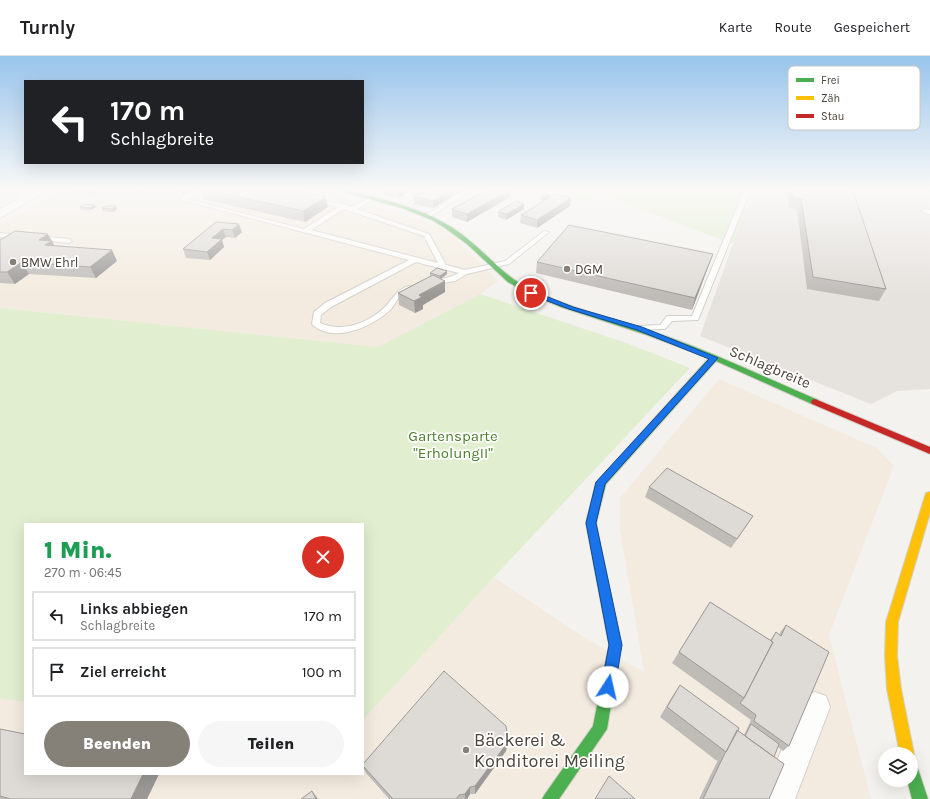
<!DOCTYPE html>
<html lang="de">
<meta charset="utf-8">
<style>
:root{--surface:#fff;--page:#f6f6f6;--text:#202124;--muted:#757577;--line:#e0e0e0;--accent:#868178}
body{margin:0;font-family:Karla,sans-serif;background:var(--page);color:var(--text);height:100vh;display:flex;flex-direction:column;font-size:15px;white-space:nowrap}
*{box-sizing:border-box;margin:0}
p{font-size:13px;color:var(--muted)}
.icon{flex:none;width:22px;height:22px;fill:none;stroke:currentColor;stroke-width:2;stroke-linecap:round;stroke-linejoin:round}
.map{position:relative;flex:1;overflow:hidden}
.details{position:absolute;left:24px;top:467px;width:340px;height:252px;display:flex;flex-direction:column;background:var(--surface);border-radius:0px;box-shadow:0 4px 16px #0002}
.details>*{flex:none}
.top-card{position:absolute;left:24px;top:24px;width:340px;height:84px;border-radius:0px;box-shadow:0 4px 16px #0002;background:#202124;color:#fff;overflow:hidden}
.fabs{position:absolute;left:878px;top:691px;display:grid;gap:8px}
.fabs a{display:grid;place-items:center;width:40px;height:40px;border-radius:50%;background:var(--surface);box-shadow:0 4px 16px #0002;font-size:20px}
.pin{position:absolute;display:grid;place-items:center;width:34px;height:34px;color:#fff;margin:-17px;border:2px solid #fff;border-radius:50%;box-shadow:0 1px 4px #0007}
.me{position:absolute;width:44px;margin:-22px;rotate:10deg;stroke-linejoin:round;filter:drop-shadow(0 0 3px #0008)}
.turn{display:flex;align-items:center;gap:14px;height:84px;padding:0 20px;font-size:18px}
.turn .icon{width:52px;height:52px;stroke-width:2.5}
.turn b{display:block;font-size:28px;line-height:34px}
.round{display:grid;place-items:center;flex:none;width:42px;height:42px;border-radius:21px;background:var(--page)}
.head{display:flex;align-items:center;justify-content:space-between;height:68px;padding:0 20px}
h1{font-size:24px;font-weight:800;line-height:30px;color:#1e9e55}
.action{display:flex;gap:8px;margin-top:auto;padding:8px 20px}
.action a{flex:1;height:46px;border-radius:24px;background:var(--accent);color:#fff;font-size:16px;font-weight:800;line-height:46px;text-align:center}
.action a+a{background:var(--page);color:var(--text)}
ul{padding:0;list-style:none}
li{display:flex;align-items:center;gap:12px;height:50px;margin:0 8px 6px;padding:0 12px;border:2px solid var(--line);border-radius:0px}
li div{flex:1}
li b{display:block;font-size:15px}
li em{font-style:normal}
header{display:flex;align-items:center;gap:24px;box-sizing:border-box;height:56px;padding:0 20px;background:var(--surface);border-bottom:1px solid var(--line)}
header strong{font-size:19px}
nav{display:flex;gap:22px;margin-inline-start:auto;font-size:14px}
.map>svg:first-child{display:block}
</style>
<header>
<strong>Turnly</strong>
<nav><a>Karte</a><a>Route</a><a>Gespeichert</a></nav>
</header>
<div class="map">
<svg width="930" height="743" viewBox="0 0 930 743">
<rect width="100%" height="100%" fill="#f4f2ee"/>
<path fill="#f3ebdf" d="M0,135H26L0,150Z
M58,135H324L335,137L433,168L453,180L498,225L480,238L378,291L0,252V170Z
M719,323L877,392L894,410L829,579L871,743H0V642L25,646V718H363V664L494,521L583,581L644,616L620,474V442Z"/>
<path fill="#e6e2de" d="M752,135H930V333L897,335L871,348L700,280Z"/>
<path fill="#e1eecf" d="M528,135H752L733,188L599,138L587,146Z
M480,238L629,288L690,312L494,521L363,664V468H25V646L0,642V252L378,291Z"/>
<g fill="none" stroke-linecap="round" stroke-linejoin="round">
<defs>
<path id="lane" d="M194,135H202L187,143L304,173L338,151L312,145V143L344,148L351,151L369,142H373V144L357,153L429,178L446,209L465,214L505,205L544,175L549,176L509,208L467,218L455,225L430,229V225L450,221L459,217L416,206L331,251L321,259L320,267C343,277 369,267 386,250C393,242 397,233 409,230L413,232C409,237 402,238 398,243C395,246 394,250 391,253C374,270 333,289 312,268L314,256L325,247L409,204L179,143ZM344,153L424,180L438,207L311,174Z
M371,135H379L367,142H363V140Z
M463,135H470L428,162L423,161Z
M744,135H750L698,264L672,265L665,273H662L637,274V270H640L660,269L667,260H692Z
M925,153L930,154V158L923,156L922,155Z
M0,177L20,179L23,181L20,183L0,181Z
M38,180L69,183L72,185L69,187L36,183L35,182Z"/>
<path id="street" d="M32,135H46L0,162V153Z
M815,636L826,640L830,651L795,743H761L804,640Z"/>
<path id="fast" d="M340,135C353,135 365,139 378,142C411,151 444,162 470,185C491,202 508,224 534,235C577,255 623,265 668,281C719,299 768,323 818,344L819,346L818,348H812L716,305L606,428L596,467L621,589L607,673L559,743H542L545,738L593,670L609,589L586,467L596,427L709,302L647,279L561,251L528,237L508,226L467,188L445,172L432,164L402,152Z
M911,705L916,707L928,743H912L907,724H911Z"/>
<path id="slow" d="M930,436V457L898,566L897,600L901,633L914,698L911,704V698H900L887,633L885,600L886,566L925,440L926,437Z"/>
<path id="jam" d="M815,343L930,391V398L812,348L811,346L812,344Z"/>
</defs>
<use href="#lane" stroke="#d2d0cb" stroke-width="2"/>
<use href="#street" stroke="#d2d0cb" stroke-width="2"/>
<use href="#fast" stroke="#d3cfc5" stroke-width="2"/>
<use href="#slow" stroke="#d3cfc5" stroke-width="2"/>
<use href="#jam" stroke="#d3cfc5" stroke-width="2"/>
<use href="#lane" fill="#fdfdfc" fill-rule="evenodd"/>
<use href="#street" fill="#fdfdfc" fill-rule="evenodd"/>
<use href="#fast" fill="#4caf50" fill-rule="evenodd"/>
<use href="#slow" fill="#ffc107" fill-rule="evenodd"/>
<use href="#jam" fill="#c62828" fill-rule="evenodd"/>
</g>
<path fill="#bfbcb8" d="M68,135H99L93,139L70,137Z
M132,135H145L143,137L133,136Z
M170,135H189L183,138Z
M200,135H299L326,141L328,151L305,166L203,143Z
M384,135H410L399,142L384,139Z
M428,135H461L433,152L414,148V140L423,138Z
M485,135H511L510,141L467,166L452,161V153Z
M787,135H853L886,233L879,245L807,233L797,153L789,152Z
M550,138L549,141L543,145L540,144L541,141Z
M571,142L570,150L537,172L520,167L521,159Z
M524,148V153L506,164L498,161V156Z
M116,150L117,153L113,156L103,155L102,152Z
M80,151H96L91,154H81Z
M216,166L242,176L235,182L226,181L222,184L224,191L210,204L186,202L183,193Z
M0,184L54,188V190L117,205L96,222L29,218L15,228L0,227Z
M713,198L692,254L536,217L537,206Z
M430,217L447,218L441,223L445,236L423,249V253L415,257L399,249L398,237L430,220Z
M649,431L753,460L747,469L731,492L645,441Z
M710,546L770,584L776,576L779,579L781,575L786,569L789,690L783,695L778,691L774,701L769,743H699L718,704L717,705L660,661L673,639L680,629L744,679L751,664L672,607Z
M0,673L25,718H159L147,743H0Z
M508,686L506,695L475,738H470L467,743H389L366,717L363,711V708Z"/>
<path fill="#9b9996" d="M91,135H99L93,139Z
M182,135H189L183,138Z
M398,135H410L399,142Z
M448,135H461L433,152V145Z
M508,135H511L510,141L467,166V158Z
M550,138L549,141L543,145L544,142Z
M326,141L328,151L305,166L303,155Z
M571,142L570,150L537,172V164Z
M524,148V153L506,164L507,158Z
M95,149L96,151L91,154L90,152Z
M116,150L117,153L113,156L112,153Z
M239,168L242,176L235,182L232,174Z
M223,173L226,181L222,184L224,191L210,204L207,196L212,182Z
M48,178L58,196L51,200L39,184Z
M112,194L117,205L96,222L90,211Z
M713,198L709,209L692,254L695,242Z
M22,206L29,218L15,228L7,216Z
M447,215V218L440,223V220Z
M445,225V236L423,249V253L415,257L414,245L419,239Z
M508,686L506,695L475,738V730Z
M143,718H159L147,743H131Z
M470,731V738L467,743H465V738Z
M312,735L318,743H316Z"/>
<path fill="#dedbd6" stroke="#9b9996" d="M212,135H299L326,141L303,155Z
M428,135H448L433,145L414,140L418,137L423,138Z
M485,135H508L467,158L452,153Z
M793,135H853L886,233L813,221L801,143L793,142Z
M547,137L550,138L544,142L541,141Z
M555,138L571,142L537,164L521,159Z
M516,145L524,148L507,158L498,156Z
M85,148L95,149L90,152L80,151Z
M106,150H116L112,153L102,152Z
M216,166L239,168L232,174L223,173L212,182L222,183L207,196L183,193Z
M569,169L713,198L695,242L537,206Z
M15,175L48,178L39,184L52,185L45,189L112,194L90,211L22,206L7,216H0V184Z
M437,212L447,215L440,220L430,217Z
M433,219L445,225L419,239L422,241L414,245L398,237Z
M667,412L753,460L737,483L649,431Z
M710,546L773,586L744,642L679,596Z
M786,569L829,596L789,690L754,665L756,659L740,647L744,642L773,586L771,585L776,576L781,580Z
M444,615L506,670L508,686L475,730L470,731L465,738L459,739L456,743H393L363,710V708Z
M680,629L739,672L726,696L667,651Z
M751,668L779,688L774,701L745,680Z
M0,673L25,678V718H143L131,743H11L0,740Z
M737,674L784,708L769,743H703L725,697L726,696Z
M609,720L635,743H595Z
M312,735L316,743H301Z"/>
<linearGradient id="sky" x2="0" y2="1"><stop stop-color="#98c4ec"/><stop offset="0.56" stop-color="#faf9f7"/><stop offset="1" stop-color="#faf9f7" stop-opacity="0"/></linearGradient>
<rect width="930" height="239" fill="url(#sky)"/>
<path fill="#1a73e8" stroke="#114b97" d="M529,235H533L573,251L642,271L718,302L605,428L596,467L622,589L615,631L613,636L608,638L603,636L601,631L609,589L586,467L596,426L709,303L637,274L569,253L529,238Z"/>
<g fill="#868178" stroke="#fff" stroke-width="1.5">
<circle cx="13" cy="206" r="4"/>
<circle cx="567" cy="213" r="4"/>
<circle cx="466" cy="694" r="4"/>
</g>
<g text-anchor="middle" stroke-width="3.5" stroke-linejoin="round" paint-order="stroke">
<g font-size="13" fill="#4b4439" stroke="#fff" text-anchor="start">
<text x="21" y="211">BMW Ehrl</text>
<text x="575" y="218">DGM</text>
</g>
<g font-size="15" fill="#4b4439" stroke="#fff">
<text transform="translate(770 311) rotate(23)" y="5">Schlagbreite</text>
</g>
<g font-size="15" fill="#4a7f2a" stroke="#fff">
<text x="453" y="385">Gartensparte<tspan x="453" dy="17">"ErholungII"</tspan></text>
</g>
<g font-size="18" fill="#4b4439" stroke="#fff" text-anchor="start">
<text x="474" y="690">Bäckerei &amp;<tspan x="474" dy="21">Konditorei Meiling</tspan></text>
</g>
</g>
<rect x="788" y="10" width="132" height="64" rx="6" fill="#fff" stroke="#c9c7c4" stroke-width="1"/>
<rect x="796" y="22" width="18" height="4" fill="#4caf50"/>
<rect x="796" y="40" width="18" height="4" fill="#ffc107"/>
<rect x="796" y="58" width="18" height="4" fill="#c62828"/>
<g font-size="11" fill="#4b4439">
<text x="821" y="28">Frei</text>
<text x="821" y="46">Zäh</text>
<text x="821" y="64">Stau</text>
</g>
</svg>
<div class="fabs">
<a><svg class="icon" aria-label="layers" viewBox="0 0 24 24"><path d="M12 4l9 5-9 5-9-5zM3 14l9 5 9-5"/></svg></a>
</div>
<div class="pin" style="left:531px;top:237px;background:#d93025"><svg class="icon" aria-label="arrive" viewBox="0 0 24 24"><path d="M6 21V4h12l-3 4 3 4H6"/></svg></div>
<svg class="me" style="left:608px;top:631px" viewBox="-20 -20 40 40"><circle r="19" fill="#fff"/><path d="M0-13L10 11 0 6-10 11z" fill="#1a73e8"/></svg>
<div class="top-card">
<div class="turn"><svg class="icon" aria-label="left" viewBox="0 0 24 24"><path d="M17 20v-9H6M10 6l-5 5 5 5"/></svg><div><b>170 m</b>Schlagbreite</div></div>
</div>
<section class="details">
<div class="head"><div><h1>1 Min.</h1><p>270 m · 06:45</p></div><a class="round" style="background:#d93025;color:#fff"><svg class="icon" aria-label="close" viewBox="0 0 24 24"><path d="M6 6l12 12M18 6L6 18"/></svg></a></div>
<ul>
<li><svg class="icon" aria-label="left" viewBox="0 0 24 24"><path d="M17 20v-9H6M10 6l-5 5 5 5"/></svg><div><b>Links abbiegen</b><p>Schlagbreite</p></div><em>170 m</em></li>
<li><svg class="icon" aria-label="arrive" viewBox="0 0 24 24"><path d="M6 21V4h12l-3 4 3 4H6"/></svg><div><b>Ziel erreicht</b></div><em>100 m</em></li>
</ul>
<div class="action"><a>Beenden</a><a>Teilen</a></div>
</section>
</div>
